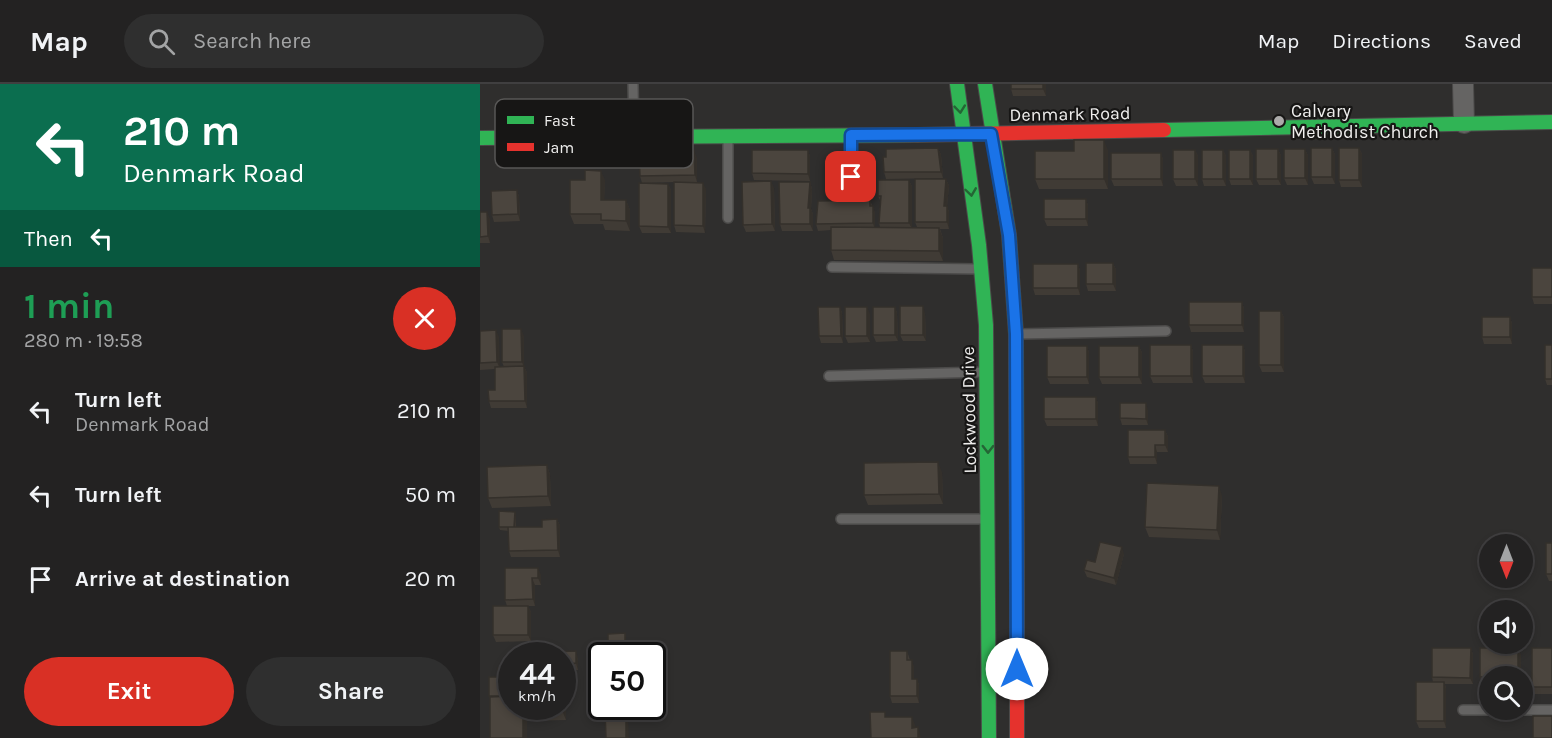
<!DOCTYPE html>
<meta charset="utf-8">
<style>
:root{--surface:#232222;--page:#2f2f2f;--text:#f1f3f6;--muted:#a3a4a5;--line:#403f40;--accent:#d93025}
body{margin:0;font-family:Karla,sans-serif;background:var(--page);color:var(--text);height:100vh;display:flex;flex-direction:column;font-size:22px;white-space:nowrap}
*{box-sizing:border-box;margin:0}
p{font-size:20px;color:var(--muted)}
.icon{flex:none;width:33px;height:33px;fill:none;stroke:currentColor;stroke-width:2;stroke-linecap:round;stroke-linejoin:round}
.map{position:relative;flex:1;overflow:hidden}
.side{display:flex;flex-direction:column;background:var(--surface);width:480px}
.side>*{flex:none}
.guide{background:#0b6e4f;color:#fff;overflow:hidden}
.needle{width:39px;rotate:180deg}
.controls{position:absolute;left:999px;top:450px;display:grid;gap:12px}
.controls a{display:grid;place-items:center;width:54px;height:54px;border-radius:50%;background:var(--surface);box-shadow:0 3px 9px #0003,0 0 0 2px var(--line);font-size:30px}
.speed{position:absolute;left:18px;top:558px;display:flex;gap:12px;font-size:30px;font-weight:700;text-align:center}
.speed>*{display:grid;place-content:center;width:78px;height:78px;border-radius:50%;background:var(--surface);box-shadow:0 3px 9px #0003,0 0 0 2px var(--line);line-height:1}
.speed small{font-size:15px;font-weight:400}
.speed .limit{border:3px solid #111;border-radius:9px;background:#fff;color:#111}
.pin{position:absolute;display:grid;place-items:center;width:51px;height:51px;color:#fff;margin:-26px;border-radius:12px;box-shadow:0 3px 9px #0006}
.me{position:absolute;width:66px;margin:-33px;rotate:0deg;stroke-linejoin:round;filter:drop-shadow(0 0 4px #0008)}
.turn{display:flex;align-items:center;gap:21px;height:126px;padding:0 24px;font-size:27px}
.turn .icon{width:78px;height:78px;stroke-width:2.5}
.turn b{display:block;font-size:42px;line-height:51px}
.then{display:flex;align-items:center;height:57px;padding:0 24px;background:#0003;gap:12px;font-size:22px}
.round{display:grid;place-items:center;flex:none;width:63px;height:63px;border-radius:32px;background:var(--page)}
.head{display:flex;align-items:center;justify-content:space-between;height:102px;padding:0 24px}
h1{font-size:36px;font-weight:700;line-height:45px;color:#1e9e55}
.button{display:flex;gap:12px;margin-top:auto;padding:12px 24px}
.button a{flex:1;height:69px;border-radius:36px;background:var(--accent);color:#fff;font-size:24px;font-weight:700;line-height:69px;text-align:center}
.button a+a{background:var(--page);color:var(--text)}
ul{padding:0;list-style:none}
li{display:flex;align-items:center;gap:18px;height:84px;padding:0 24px}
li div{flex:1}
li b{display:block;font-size:22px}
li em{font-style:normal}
header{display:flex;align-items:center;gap:36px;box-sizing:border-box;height:84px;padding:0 30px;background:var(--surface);border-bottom:2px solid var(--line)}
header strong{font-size:28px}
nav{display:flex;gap:33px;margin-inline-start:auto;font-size:21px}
.search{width:420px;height:54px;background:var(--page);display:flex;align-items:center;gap:15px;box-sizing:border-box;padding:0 21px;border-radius:33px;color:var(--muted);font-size:22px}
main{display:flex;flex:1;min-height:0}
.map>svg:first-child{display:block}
</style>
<header>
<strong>Map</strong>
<div class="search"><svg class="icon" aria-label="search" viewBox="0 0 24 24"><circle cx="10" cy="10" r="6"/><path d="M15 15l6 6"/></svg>Search here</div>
<nav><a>Map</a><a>Directions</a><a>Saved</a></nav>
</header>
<main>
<section class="side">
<div class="guide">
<div class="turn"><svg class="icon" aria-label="left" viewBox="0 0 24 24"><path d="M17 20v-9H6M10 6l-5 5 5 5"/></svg><div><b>210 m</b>Denmark Road</div></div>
<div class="then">Then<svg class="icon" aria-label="left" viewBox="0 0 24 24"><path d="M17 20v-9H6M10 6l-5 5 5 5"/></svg></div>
</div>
<div class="head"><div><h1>1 min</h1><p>280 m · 19:58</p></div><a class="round" style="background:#d93025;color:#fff"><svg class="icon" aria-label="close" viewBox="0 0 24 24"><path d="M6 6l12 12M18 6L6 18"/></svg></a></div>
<ul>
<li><svg class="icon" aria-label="left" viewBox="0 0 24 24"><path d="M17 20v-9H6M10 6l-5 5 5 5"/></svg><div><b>Turn left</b><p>Denmark Road</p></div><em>210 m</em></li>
<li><svg class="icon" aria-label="left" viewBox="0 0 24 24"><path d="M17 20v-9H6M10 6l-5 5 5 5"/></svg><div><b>Turn left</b></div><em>50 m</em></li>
<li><svg class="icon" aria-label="arrive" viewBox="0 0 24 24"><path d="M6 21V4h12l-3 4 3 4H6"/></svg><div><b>Arrive at destination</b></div><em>20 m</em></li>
</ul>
<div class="button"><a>Exit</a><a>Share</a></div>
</section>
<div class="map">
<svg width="1072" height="654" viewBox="0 0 1072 654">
<rect width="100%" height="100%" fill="#2f2e2d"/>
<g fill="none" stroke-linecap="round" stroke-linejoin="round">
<defs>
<path id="lane" d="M153,0L154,50
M371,53V114
M248,54V134
M352,183L499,185
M538,250L686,247
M349,292L505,288
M361,435H506
M983,626H1072"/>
<path id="street" d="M983,0L984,39"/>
<path id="fast" d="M477,0L499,161L506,241L509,654
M505,0L529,151L536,250L537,508
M684,46L1072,38
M0,54L436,51"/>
<path id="jam" d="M436,51L684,46
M537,508V654"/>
</defs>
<use href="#lane" stroke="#4b4a49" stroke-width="12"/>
<use href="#street" stroke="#4b4a49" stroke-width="22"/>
<use href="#fast" stroke="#4b4a49" stroke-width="16"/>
<use href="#jam" stroke="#4b4a49" stroke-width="16"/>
<use href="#lane" stroke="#656463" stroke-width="9"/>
<use href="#street" stroke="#656463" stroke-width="20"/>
<use href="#fast" stroke="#30b455" stroke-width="14"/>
<use href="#jam" stroke="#e5322d" stroke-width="14"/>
</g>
<path fill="#403b35" d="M566,0V12H533L531,5Z
M458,64L461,71L463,94L406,95L404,88Z
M852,64L855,71V100H834L831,93Z
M879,64L882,70V103H861L859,96Z
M798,65L801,72V101H779L776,95Z
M825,65L828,72V101H807L804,94Z
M328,66L330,73V97L274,96L272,89Z
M628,66V105H559L555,95L594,67Z
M715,66L718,72V102H696L693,95Z
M743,66L746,72V102H724L722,95Z
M770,66L773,72V101H751L749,95Z
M681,69L683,76V102H634L631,95Z
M217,74V98H195L226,105L225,149L196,148L194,141V98L162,99L160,92Z
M466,95L469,102L467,122L469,128V145H460L463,154V177L354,176L351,166V146L338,147L336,140L390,116L395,129V143H400L399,139L401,118L398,112L429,96L432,103V143H437L435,138Z
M125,96L124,116H146L150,126V147L125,146L123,140H94L90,130Z
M330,98L332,105L331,125L333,130V147H302L300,140Z
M188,100L191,106V149H162L159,142Z
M294,104L295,147L266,148L263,141Z
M37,106L39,113L40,137L14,138L12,131Z
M606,115L608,122V142H567L564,135Z
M0,128L10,135V159H0Z
M633,179L636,186V207H608L606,200Z
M598,180L600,187V211H555L553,204Z
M1072,184V220H1054L1052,213Z
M762,218L764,225V248H711L709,241Z
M360,223L362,229L363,259H341L339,252Z
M415,223L417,229L418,257L396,258L393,251Z
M801,227L804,234V288H782L779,281Z
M445,229L446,257H423L420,251Z
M390,230V258L368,259L365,252Z
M1030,233L1032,240V260H1004L1002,253Z
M0,247L19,253V283H24L22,278L44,252V282L47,289V324H11L9,317L15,306V285L0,286Z
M711,261L713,268V299H673L670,292Z
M763,261L765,268V299H725L722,292Z
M1072,261V301H1067L1065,295Z
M607,262L609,269V300H570L567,293Z
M659,262L662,269V300H622L619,293Z
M616,313L618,320V342H567L564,335Z
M668,326V341H642L640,334Z
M685,346L688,353V368H677V380H650L648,373Z
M67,381L70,391L71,422L12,424L8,414Z
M462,388L463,420L388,421L384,411Z
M742,412L740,456L669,453L665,443Z
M35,428L36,431V443H62L77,435L80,442V473H31L29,467V447L20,446L19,443Z
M1072,459V497H1069L1066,490Z
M644,470L636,501L607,493L604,486L615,478Z
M25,484L61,491V501H55V522H48L51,528V557L16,558L13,551L27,522L25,516Z
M145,549L146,553V568H130L128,565Z
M991,564L993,571V600H965L966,605V644H939L936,637L953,598L952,593Z
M1072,564V610H1054L1052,603Z
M427,567L430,576L434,583V595H437L439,601V619H412L410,612Z
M1041,571V592H1010V600H1003L1000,593Z
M82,572L98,574V586H82Z
M9,612L32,622L86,621V636L47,637L10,614Z"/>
<path fill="#34302b" d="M563,0H566V12L563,5Z
M624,56L628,66V105L624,95Z
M458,64L461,71L463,94L461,88Z
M852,64L855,71V100L852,93Z
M879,64L882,70V103L879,96Z
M798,65L801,72V101L798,95Z
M825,65L828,72V101L825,94Z
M328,66L330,73V97L328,90Z
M715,66L718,72V102L715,95Z
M743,66L746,72V102L743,95Z
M770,66L773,72V101L770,95Z
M214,67L217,74V98L215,91Z
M681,69L683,76V102L681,95Z
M121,87L125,96L124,126L121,116Z
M466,95L469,102L467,122L469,128V145L467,138L464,122Z
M429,96L432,103V145L429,139Z
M291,97L294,104L295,147L292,140Z
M330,98L332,105L331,125L333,130V147L330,140L328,124Z
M223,99L226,105L225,149L223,142Z
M188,100L191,106V149L188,143Z
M37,106L39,113L40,137L38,130Z
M606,115L608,122V142L606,135Z
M146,116L150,126V147L146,137Z
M393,122L395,129V146L393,139Z
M7,128L10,135V159L8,152Z
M459,144L463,154V177L459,167Z
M633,179L636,186V207L633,200Z
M598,180L600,187V211L598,204Z
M762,218L764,225V248L762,241Z
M443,222L445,229L446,257L443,251Z
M360,223L362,229L363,259L361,252Z
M387,223L390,230V258L387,252Z
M415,223L417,229L418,257L415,251Z
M801,227L804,234V288L801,281Z
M1030,233L1032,240V260L1030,253Z
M41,245L44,252V284L42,278Z
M16,246L19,253L20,285L17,278Z
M711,261L713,268V299L711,292Z
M763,261L765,268V299L763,292Z
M607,262L609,269V300L607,293Z
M659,262L662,269V300L659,293Z
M44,282L47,289V324L45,317Z
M616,313L618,320V342L616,335Z
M666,319L668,326V341L666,335Z
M685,346L688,353V368L685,361Z
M675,361L677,368V380L675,373Z
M458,378L462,388L463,420L459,410Z
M67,381L70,391L71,422L68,412Z
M739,402L742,412L740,456L737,446Z
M35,428L36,431L35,447L34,443Z
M77,435L80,442V473L78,466Z
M642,463L644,470L636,501L634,494Z
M58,484L61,491V501L58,494Z
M52,494L55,501V522L53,515Z
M48,522L51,528V557L48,551Z
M145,549L146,553V568L145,565Z
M991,564L993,571V600L990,594Z
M1038,564L1041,571V592H1038Z
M96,567L98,574V586L96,579Z
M432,576L434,583V601L432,595Z
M437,595L439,601V619L437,612Z
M964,598L966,605V644L964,637Z
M82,613L86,621V636L82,626Z
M43,627L47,637V654H43Z
M146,627L148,633L149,654H146Z
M432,633L436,643V653L432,644Z
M438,643L441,654H438Z"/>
<path fill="#4b453e" stroke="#34302b" stroke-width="1.5" d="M531,0H563V5H531Z
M594,56H624V95H555V67H594Z
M458,64L461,88H404L403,73H406V65Z
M831,64H852V93H831Z
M859,64H879V96H859Z
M776,65H798V95H776Z
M804,65H825V94H804Z
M272,66H328V90L272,89Z
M693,66H715V95H693Z
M722,66H743V95H722Z
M749,66H770V95H749Z
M214,67L215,91L160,92L159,69Z
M631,69H681V95H631Z
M105,86L121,87V116H146V137L121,136V130H90V96H105Z
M435,95H466L464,122H467V138H435Z
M398,96H429V139H399L401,112H398Z
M291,97L292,140L263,141L262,98Z
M194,98L223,99V142L194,141Z
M299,98H330L328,124H330V140H300Z
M159,99L188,100V143L159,142Z
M37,106L38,130L12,131L11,107Z
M564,115H606V135H564Z
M390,116V122H393V139L336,140L338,117Z
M0,128H7L8,152L0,153Z
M351,143L459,144V167L351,166Z
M606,179H633V200H606Z
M553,180H598V204H553Z
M1052,184H1072V213H1052Z
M709,218H762V241H709Z
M420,222H443V251H420Z
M338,223H360L361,252H339Z
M365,223H387V252H365Z
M393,223H415V251H393Z
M779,227H801V281H779Z
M1002,233H1030V253H1002Z
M22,245H41L42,278H22Z
M16,246L17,278L0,279V247Z
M670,261H711V292H670Z
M722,261H763V292H722Z
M1065,261H1072V295H1065Z
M567,262H607V293H567Z
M619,262H659V293H619Z
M44,282L45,317H9L8,306H15V283Z
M564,313H616V335H564Z
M640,319H666V335L640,334Z
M648,346H685V361H675V373H648Z
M458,378L459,410L384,411V379Z
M67,381L68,412L8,414L7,383Z
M667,399L739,402L737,446L665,443Z
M19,427L35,428L34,443H19Z
M77,435L78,466L29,467L28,443H62V436Z
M620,458L642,463L634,494L604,486L607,476L615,478Z
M1066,459H1072V490H1066Z
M25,484H58V494H52L53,515L25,516Z
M13,522H48V551H13Z
M145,549V565H128V550Z
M952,564H991L990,594L952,593Z
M1000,564H1038V592L1000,593Z
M1052,564H1072V603H1052Z
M96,567V579L82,580V572H68V568Z
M410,567H427V576H432V595H437V612H410Z
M32,583V612H9V593H18V584Z
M936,598H964V637H936Z
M32,612V622H82V626L43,627V654H10V613Z
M125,627H146V654H126Z
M390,628H405V633H432V644L438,643V654H391Z
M1053,632H1072V654H1053Z"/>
<defs><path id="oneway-chevron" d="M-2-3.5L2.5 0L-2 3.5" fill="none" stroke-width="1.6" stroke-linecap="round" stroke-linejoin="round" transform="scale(1.5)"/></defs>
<g stroke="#246535">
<use href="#oneway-chevron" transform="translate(480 25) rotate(84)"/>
<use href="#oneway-chevron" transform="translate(491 108) rotate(82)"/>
<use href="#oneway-chevron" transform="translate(508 365) rotate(90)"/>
</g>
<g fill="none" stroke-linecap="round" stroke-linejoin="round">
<defs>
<path id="route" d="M371,93V51L511,50L529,151L536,250L537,585"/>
</defs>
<use href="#route" stroke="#114b97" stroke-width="15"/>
<use href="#route" stroke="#1a73e8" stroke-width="10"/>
</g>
<circle fill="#acabaa" stroke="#171615" stroke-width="2" cx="799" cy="37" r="6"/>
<g text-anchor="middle" stroke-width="4.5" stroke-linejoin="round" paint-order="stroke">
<g font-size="18" fill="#efeeed" stroke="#171615" text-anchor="start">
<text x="811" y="33">Calvary<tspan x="811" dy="21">Methodist Church</tspan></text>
</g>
<g font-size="18" fill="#efeeed" stroke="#171615">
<text transform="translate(590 30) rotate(-1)" y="6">Denmark Road</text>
<text transform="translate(489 326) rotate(-91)" y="6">Lockwood Drive</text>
</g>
</g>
<rect x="15" y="15" width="198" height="69" rx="9" fill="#171615" stroke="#585756" stroke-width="1.5"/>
<rect x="27" y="32" width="27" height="8" fill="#30b455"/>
<rect x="27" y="59" width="27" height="8" fill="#e5322d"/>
<g font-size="16" fill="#efeeed">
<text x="64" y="42">Fast</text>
<text x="64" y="69">Jam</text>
</g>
</svg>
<div class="controls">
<a><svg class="needle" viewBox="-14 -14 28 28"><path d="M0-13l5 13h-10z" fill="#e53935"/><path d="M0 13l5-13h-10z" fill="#a3a4a5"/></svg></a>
<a><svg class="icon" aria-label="sound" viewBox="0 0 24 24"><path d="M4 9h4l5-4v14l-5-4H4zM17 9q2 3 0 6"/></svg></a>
<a><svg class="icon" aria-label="search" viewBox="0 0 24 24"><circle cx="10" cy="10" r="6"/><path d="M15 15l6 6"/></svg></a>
</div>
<div class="speed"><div>44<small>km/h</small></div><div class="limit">50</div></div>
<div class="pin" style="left:371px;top:93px;background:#d93025"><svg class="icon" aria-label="arrive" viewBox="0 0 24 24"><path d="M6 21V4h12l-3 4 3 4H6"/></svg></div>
<svg class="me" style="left:537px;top:585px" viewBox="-20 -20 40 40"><circle r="19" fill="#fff"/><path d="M0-13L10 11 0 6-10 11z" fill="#1a73e8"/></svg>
</div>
</main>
